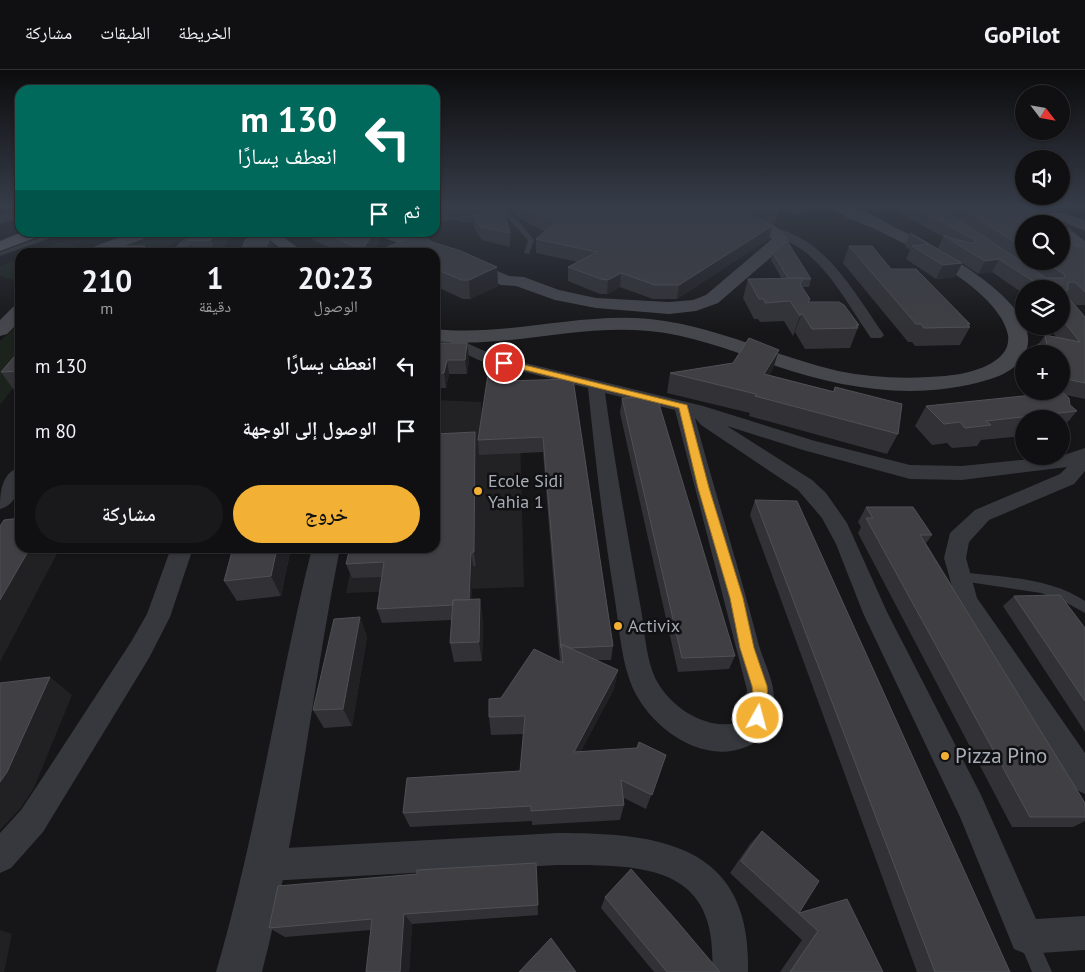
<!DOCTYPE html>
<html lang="ar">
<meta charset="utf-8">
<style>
:root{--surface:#101012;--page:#19191b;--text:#f1f3f6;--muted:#9c9d9f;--line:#303032;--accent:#f2b134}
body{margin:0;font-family:"PT Sans","Noto Naskh Arabic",sans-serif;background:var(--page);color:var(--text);direction:rtl;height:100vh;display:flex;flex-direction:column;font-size:19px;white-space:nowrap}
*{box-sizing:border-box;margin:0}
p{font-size:16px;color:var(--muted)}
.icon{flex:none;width:28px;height:28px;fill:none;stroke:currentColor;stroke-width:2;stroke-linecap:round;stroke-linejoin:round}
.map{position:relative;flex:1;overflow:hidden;direction:ltr}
.sheet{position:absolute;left:15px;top:178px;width:425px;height:305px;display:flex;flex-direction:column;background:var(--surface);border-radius:15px;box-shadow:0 1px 4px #0004,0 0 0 1px var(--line);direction:rtl}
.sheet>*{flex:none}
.banner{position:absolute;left:15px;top:15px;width:425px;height:152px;border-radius:15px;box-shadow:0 1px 4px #0004,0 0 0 1px var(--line);direction:rtl;background:#00695c;color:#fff;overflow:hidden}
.needle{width:32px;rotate:121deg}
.tools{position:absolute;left:1015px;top:15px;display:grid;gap:10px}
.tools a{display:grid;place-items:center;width:55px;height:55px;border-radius:50%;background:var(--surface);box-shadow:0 1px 4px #0004,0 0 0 1px var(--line);font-size:25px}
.pin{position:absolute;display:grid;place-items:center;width:42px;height:42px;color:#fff;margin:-21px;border:2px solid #fff;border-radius:50%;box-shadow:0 1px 5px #0007}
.me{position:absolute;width:55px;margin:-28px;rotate:7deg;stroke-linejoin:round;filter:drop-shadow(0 0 4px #0008)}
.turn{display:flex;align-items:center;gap:18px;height:105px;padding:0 20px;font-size:22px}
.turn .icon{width:65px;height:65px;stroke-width:2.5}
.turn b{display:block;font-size:35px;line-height:42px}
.then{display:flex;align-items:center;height:48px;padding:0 20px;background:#0003;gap:10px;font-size:19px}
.eta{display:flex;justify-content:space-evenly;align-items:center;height:85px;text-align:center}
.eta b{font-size:30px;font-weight:600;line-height:35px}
.cta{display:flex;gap:10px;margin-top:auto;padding:10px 20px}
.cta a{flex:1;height:58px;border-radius:30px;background:var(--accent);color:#111;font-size:20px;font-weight:600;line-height:58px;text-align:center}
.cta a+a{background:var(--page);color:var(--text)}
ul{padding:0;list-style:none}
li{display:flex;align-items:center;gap:15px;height:65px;padding:0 20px}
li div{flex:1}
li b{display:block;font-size:19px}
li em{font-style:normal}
header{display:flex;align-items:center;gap:30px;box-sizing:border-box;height:70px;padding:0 25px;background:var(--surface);border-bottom:1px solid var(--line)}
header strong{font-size:24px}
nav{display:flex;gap:28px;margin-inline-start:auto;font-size:18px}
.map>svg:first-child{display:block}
</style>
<header>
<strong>GoPilot</strong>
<nav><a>الخريطة</a><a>الطبقات</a><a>مشاركة</a></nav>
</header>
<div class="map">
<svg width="1085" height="902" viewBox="0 0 1085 902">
<rect width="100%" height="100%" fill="#161618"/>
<path fill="#222225" d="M435,330L481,332L483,365L520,364L524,517L346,523L355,478H435Z"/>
<path fill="#1c231d" d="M174,163H187L184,168L174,172L162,182H109L138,171Z
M60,172L84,178L74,182H34Z
M20,188V206L13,210L0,206V196Z
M20,253V309L0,335V271Z"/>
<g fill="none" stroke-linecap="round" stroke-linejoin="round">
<path fill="#37383d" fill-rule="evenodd" d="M496,136H503L521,154L534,170L529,184L524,183L528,170Z
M56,162H67L0,186V182Z
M959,502C1002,507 1048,507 1085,531V543L1067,533L1041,523L955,510L953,507L955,504Z
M1028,862L1035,864L1052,902H1032L1019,871L1021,864Z"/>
<path fill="#37383d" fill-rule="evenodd" d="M776,158C828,171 855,224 884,265L881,268H871C850,238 833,204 804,181C795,173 777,169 770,162Z
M190,165L196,169L184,182H171L186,166Z
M454,262L459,264L469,274L493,285L703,336L815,371L910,395L962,396L1061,386L1085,378V401L1074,414L989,450L969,472L966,488L977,528L1085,683V724L1075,719L1002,603L958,538L944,488L950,463L975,440L1060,404L1067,397L962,410L910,409L803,380L727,356L812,410L826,423L847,453L887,542L981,725L1036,849L1085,846V880L1026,884L1014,879L960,747L863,543L836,474L822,448L798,420L701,355L695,348C715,423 739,497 758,572C763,591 774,609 774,629C775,650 766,669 746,677C700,696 645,654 630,611C620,583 619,553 614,524C603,456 595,387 588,318L481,291L457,280L446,267ZM605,323L675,340L747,620L745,645L737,653C707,660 673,639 658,613C646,593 645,562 641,539C628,467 615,395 605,323Z
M20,397C20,414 19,434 0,439C0,423 1,403 20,397Z
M171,478H193L170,547L149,588L43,762L11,798L0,803V763L21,740L45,704L131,572L147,544Z
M557,763C660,763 752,774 748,902H712C719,793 642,795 557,795L268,811L257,806L252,795L257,784L268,779Z"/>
<path fill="#37383d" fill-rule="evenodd" d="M999,136H1024L1055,144L1057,147L1050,151L1001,139Z
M20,139V148L0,154V145Z
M312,478H340C312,619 298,762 262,902H216C257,763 277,619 312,478Z"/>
<path fill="#45474d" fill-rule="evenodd" d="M681,136C710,136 770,142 788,168L783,177L718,233L696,241L669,244L596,238L555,230L516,216L501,215L476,205L461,195L435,188V182H421L377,165L375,162H397L450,182L473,188L488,197L509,206L524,207L559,220L596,228L669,232L693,230L706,225L772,169L747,155L683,139Z
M831,136C837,136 843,135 849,136C864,138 883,151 896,158C930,174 1055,238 1023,287C1014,300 1001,306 987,310C917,331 843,319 776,296C734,282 693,265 649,261C577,254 506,279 435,271V259C507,267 578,242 650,249C716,256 775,286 838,301C868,307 899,309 929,307C950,306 971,304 990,294C1001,288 1010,279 1008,265C1000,221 912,177 875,159C862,153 840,147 831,136Z
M1052,143H1064L1085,150V161L1064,152L1037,154L1036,151L1042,145Z
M1061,157L1068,158L1085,171V184L1079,182L1061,167Z
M133,162H156L154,165L108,182H86L88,179Z
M258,162H276L304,182H286Z
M20,235V251L7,264L0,266V250L13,237Z"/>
<path fill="#63666e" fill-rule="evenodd" d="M22,162H45L43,165L0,181V171Z"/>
</g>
<path fill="#323236" d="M435,136H503L510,163V177L482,170L475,159L474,152H459V150L435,151Z
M505,136H819L799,145L775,138L778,141L774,154L754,146L772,156L769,169L677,229H653L620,217L607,224H600L568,211V197L578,192L536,183V169L545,162L517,147Z
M900,136H1017L1024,154V191H1061L1075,176L1085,177V235H1076L1070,229L1085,247V329L1066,325L1070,335L1077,341L1061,360V349H1024V366L981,370L977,376L952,378L947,373L932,375L915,356L926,336L1055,323L1047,321H1061V284H1032L1045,265L1056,267L1048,256H1061V219H1024V224L992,202L978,204L962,193L955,207L936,209L906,189L910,180L905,176L910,163L953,187L938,178L943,167L898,141Z
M311,162H377L379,172L372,182H340L313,170Z
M232,164L221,182H194L189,171Z
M432,172L497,197L498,216L470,229H463L435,216V182H385V178Z
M849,176L891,199L970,254L969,256L970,257L960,275L915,276L912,272H908L843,193Z
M773,183L811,209L809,217H802L810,229L809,232L859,255L850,278L805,279L795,262L793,266L784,251L760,252L758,249H754L743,228L748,209H782L771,190Z
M435,273L469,288L467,304H449L446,318H438L435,357Z
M20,280V322L16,323L1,302Z
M506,291V311L573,309L613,576L611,590H596L618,600L614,619L581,681L666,685L646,739L624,728V735L620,750L532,755V751L410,757L403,743L520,701L524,664L491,665L489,647L501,628L560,592L543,382L479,385L478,370Z
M773,299L769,305L833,321L835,317L898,364L887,384L749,346L750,343L667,323L670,303Z
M622,328L735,586L729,599L678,602L620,343Z
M475,362L477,377L476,496H473L471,530L483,549L482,591L454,592L450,573L452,550L382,553L377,539L382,507L352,508L346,494Z
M755,430L1010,902H917L750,445Z
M866,437L932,465L926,473L1085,733V751L1073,757H1012L858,463L861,457L858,452Z
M291,478L281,526L237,531L224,511Z
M1014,526L1085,558V662L1003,536Z
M360,547L367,567L352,656L324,658L313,640Z
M762,761L799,843L883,902H780L802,870L730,803L750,774Z
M536,793L538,845L412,854L409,902H366L371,860L285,867L269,858Z
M605,827L720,902H654L601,838Z"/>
<path fill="#212124" d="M802,136H819L799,145Z
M772,156L769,169L677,229L679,215Z
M216,162H231L232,164L221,182H216L211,170Z
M374,162H377L379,172L372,182H363L362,180Z
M270,168L275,182H264Z
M145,176L148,182H139Z
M999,189L992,202L978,204L985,191Z
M962,193L955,207L936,209L943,195Z
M497,197L498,216L470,229L469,210Z
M621,203L620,217L607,224L608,210Z
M802,243L795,262L793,266L800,246Z
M467,273L469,288L467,304L465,290Z
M779,280L773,299L758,324L764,304Z
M447,290L449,304L446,318L444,303Z
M506,291L507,306L505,326L504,311Z
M436,303L438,318L435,357V316Z
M475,362L477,377L476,496L474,482Z
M30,478H60L0,592V530Z
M277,478H291L281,526L271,506Z
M471,482L473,496L471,549L468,535Z
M480,529L483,549L482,591L479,572Z
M360,547L367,567L352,656L343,639Z
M618,600L614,619L572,698L574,682Z
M50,607L72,625L34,718L20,739L0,760V712Z
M404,844L412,854L409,902H400Z
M0,860L12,864L4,902H0Z"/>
<path fill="#3f3f44" stroke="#4f5156" d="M435,136H503L510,163L481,157L474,146L494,138L458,139L457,137L435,138Z
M520,136H719L749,144L772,156L679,215H655L621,203L608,210L601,209L568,197L597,182L536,169L555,153Z
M766,136H774L778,141Z
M914,136H938L1046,208H1064L1065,205L1044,191H1061V164L1075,176L1085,177V222L1075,212H1068V220H1066L1068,227L1085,247V313L1061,308V284H1040L1038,274L1047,276L1045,265L1080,272L1061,248V219H1038L1033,211L999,189L985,191L944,166L974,174L975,170Z
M958,136H1017L1042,146L1050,154H1024V178Z
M195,162H216L211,170L189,171Z
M323,162H374L362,180Z
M910,163L962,193L943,195L912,176L928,174Z
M416,165L424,166L432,172L461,181L497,197L469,210H462L435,199V182H396L385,178Z
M270,168L264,182H240L246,169Z
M787,171L811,209H803L804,208H788L773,183Z
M123,176H145L139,182H118Z
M849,176H872L891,199H916L970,254H967L970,257L924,258L921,254H916Z
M804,208L800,214L810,229L808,232H839L844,235L859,255H856L858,258L812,259L802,243L800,246L790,231L765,233L764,229H759L748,209Z
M749,268L779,280L764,304L834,322L835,317L902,334L898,364L755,326L756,324L670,303L733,293Z
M435,273H467L465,290H447L444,303H436L435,316Z
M20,280V301L1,302Z
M490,291H506L504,311L573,309L613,576L570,578L561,574V578L543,367L478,370Z
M1062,322L1069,328L1070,335L1077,341L986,351L991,355L965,358L960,352L944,354L926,336Z
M657,327L735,586L682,588L622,328Z
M475,362L474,482H471L469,530H453V535L377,539L384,492L346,494L350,478H435V364Z
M755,430L797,431L1010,902H935Z
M866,437H913L932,465H920L1085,733V747H1030L866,448H873Z
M20,448V478H30L0,530V456L4,450Z
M233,478H277L271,506L224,511Z
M1060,525L1085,558V631L1014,526Z
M480,529L479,572L450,573L453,530Z
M360,547L343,639L313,640L334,549Z
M561,574L618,600L574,682L637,678L639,672L666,685L652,725L621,710L624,735L531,741V736L403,743L407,708L520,701L525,646L489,647V629L501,628L534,579L563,593Z
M50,607L7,702L0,712V613Z
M762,761L819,811L799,843L847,829L883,902H790L818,861L741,791Z
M536,793L538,835L404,844L400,902H366L372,849L269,858L278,816L417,804V800Z
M631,799L676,850L720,902H667L605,827Z
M551,868L576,902H519Z"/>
<linearGradient id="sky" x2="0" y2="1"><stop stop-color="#0c0c0d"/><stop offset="0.52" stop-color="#363c48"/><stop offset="1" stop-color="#363c48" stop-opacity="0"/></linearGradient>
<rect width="1085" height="262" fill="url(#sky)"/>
<path fill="#f2b134" stroke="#9d7322" d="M504,290L687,335L709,418L743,528L754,578L767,616L768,630L763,653L758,655L752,653L750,648L754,630L752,616L740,578L730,528L698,418L679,338L501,294V291Z"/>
<g fill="#f2b134" stroke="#111113" stroke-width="2">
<circle cx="478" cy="421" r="5"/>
<circle cx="618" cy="556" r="5"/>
<circle cx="945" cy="686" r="5"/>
</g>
<g text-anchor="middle" stroke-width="5" stroke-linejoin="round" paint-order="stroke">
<g font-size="18" fill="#a8adb8" stroke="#111113" text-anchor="start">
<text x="488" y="417">Ecole Sidi<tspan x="488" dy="21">Yahia 1</tspan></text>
<text x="628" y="562">Activix</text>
</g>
<g font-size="21" fill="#a8adb8" stroke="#111113" text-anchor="start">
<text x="955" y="693">Pizza Pino</text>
</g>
</g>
</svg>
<div class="tools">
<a><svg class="needle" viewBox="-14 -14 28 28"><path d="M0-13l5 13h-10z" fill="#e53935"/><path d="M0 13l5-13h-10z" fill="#9c9d9f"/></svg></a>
<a><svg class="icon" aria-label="sound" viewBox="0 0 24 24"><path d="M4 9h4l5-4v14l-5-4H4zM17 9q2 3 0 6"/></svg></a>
<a><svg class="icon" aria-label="search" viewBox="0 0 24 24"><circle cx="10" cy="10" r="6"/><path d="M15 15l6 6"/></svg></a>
<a><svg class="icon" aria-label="layers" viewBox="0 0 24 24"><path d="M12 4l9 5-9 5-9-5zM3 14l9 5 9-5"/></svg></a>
<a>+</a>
<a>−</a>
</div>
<div class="pin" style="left:504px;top:293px;background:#d93025"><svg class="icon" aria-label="arrive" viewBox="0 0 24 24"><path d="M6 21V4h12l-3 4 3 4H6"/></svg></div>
<svg class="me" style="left:758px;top:648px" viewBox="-20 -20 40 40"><circle r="17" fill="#f2b134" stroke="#fff" stroke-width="3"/><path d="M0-11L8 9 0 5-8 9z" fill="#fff"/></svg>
<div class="banner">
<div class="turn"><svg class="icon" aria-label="left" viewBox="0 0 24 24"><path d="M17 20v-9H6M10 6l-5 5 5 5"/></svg><div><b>130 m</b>انعطف يسارًا</div></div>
<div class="then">ثم<svg class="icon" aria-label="arrive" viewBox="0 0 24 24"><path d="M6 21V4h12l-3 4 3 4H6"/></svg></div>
</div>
<section class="sheet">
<div class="eta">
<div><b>20:23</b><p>الوصول</p></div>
<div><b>1</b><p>دقيقة</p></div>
<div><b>210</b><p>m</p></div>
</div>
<ul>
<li><svg class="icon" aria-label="left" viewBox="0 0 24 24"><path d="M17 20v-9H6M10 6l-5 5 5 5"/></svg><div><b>انعطف يسارًا</b></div><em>130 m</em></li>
<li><svg class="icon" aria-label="arrive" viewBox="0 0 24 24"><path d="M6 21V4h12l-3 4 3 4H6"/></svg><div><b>الوصول إلى الوجهة</b></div><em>80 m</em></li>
</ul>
<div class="cta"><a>خروج</a><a>مشاركة</a></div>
</section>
</div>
